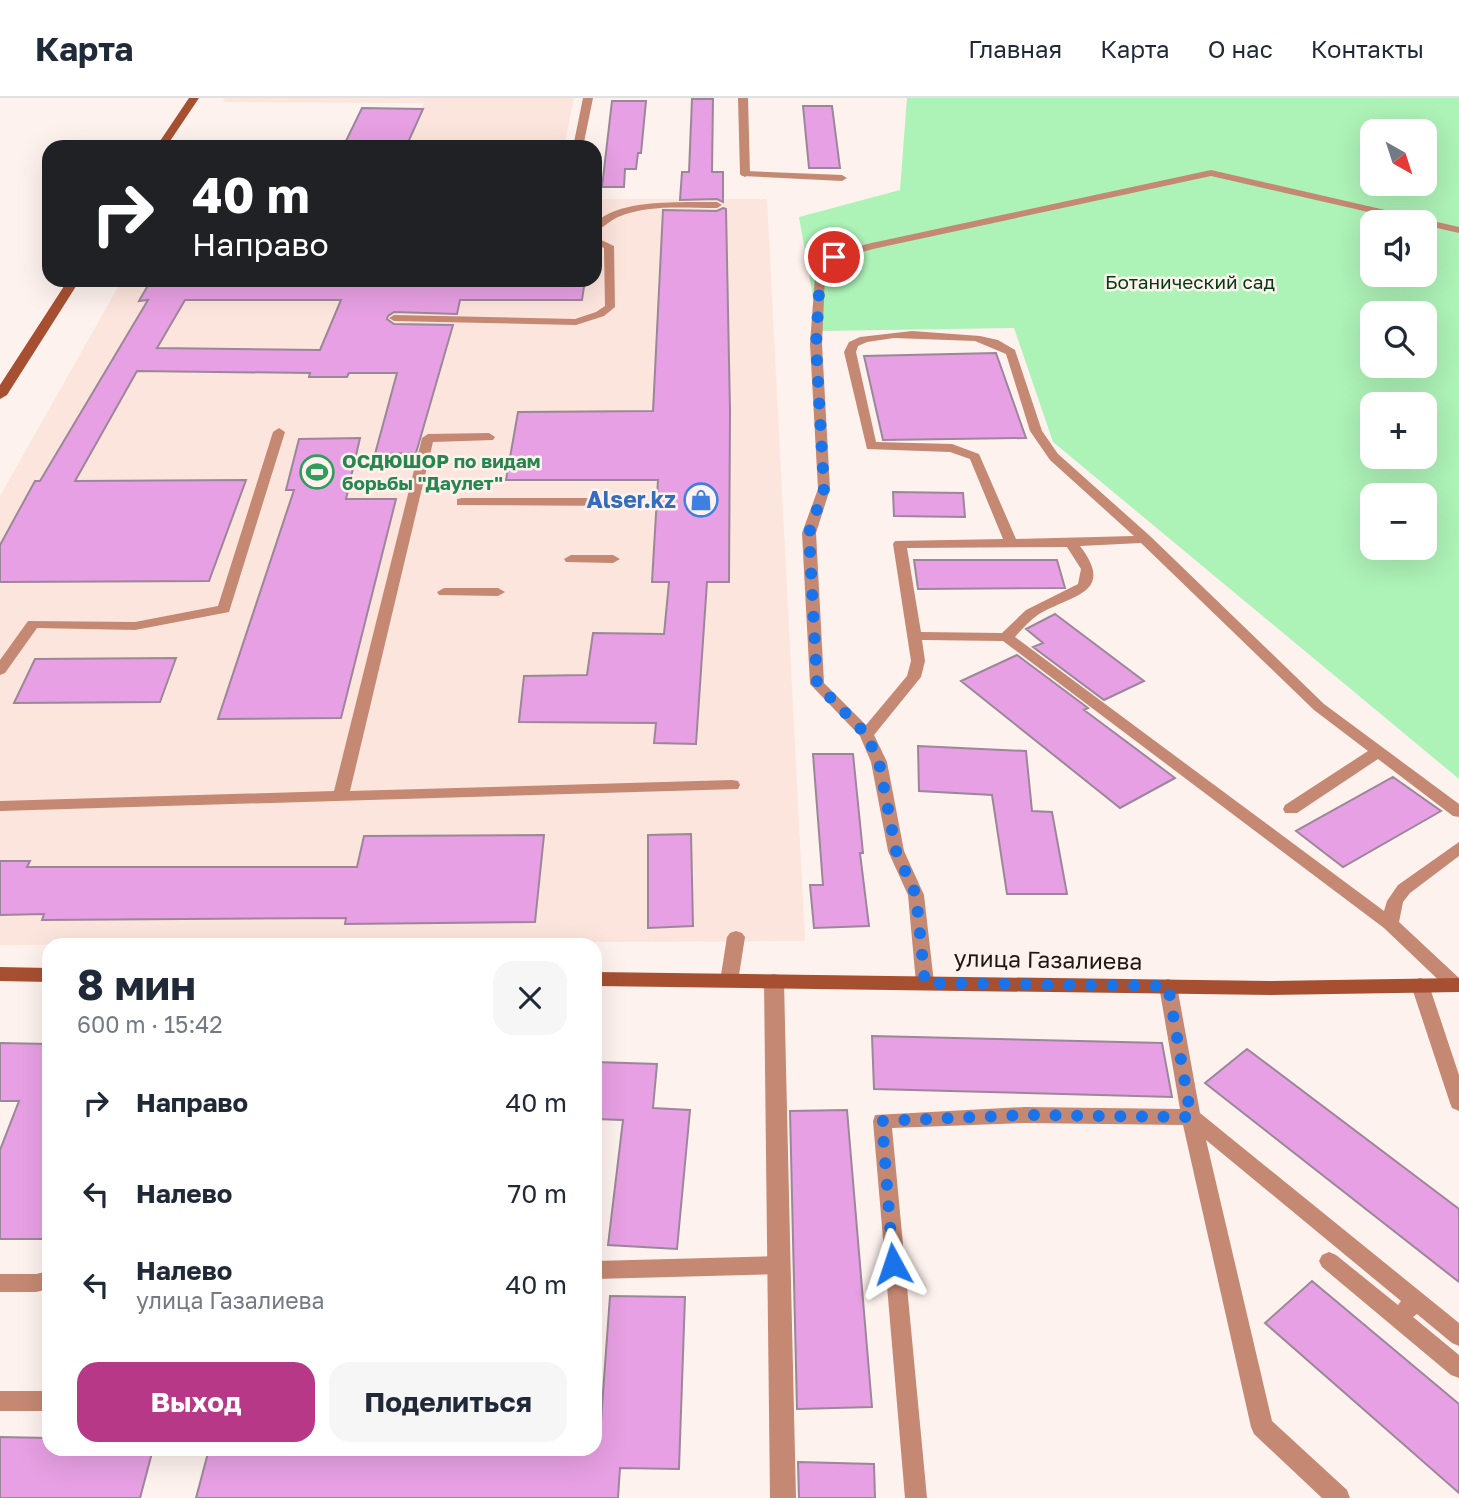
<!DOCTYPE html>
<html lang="ru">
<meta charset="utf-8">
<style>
:root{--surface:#fff;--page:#f6f6f7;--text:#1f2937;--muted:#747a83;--line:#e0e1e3;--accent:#b73886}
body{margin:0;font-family:"Golos Text",sans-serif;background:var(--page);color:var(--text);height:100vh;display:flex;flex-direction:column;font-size:26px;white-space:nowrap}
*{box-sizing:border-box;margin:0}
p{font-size:23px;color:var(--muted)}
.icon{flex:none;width:38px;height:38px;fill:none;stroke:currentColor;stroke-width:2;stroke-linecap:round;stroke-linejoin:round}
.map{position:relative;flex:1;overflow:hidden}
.panel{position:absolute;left:42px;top:840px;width:560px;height:518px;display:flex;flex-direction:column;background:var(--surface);border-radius:21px;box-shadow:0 7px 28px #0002}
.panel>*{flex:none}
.guide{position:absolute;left:42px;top:42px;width:560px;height:147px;border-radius:21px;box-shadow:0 7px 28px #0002;background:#202124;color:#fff;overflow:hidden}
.needle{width:46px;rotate:141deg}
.tools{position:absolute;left:1360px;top:21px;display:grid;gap:14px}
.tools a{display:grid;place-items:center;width:77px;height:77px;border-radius:14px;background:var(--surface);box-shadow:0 7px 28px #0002;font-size:35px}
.pin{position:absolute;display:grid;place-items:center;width:60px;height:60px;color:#fff;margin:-30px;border:4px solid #fff;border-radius:50%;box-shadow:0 2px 7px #0007}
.me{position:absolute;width:77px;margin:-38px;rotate:355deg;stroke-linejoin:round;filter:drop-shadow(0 0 5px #0008)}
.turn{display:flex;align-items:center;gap:24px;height:147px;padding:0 35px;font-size:32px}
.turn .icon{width:91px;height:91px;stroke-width:2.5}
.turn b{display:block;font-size:49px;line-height:60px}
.round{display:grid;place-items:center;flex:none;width:74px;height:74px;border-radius:21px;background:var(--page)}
.headline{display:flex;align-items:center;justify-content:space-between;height:119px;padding:0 35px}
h1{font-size:42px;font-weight:700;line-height:52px}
.cta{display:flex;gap:14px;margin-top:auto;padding:14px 35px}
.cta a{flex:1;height:80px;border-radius:21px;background:var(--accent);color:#fff;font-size:28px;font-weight:700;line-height:80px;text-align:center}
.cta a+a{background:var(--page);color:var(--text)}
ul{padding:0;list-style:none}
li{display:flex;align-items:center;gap:21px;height:91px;padding:0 35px}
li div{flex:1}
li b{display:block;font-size:26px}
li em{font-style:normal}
header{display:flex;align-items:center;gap:42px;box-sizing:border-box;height:98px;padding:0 35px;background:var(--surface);border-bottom:2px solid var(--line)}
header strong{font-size:33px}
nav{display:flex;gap:38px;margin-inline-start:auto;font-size:24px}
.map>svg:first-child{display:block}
</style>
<header>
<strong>Карта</strong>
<nav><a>Главная</a><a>Карта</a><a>О нас</a><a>Контакты</a></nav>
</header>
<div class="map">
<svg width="1459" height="1400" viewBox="0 0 1459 1400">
<rect width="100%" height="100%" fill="#fef2ee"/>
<path fill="#fce5dc" d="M225,0H574L564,49H408L424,5L223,4Z
M595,101H767L805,843L0,847V398L122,182H595Z"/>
<path fill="#adf2b7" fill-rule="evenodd" d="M907,0H1459V681L1053,344L1014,230L819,233L799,119L900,92ZM1372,33H1424V86H1372ZM1372,124H1424V177H1372ZM1372,215H1424V268H1372ZM1372,306H1424V359H1372ZM1372,397H1424V450H1372Z"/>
<path fill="#e7a0e3" stroke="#9b8799" stroke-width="2" fill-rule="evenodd" d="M692,1H713L712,74H723V104L717,101L680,102L682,74H689Z
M612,3H646L641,55H638L636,71H625L624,89H602Z
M803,8H832L840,70H809Z
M362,10L423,11L406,49H343Z
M723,110L726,111L730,313L729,484H707L696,646L654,645L656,625L519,624L524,578L587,577L593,535L664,536L669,484H652L658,382H506L518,314L653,313L663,112L717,113Z
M151,182H585L582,202H460L457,216L394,214L388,218L387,221L394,226L453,227L416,355L375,356L397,275H349L347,279H309L310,275L137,273L75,383L246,382L209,483L0,484V447L35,383H40L148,202L139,203ZM185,202H341L320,252L157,250Z
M996,255L1026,340L883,342L864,258Z
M360,340L346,401H396L341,620L218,621L294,392H286L299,341Z
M893,394L963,395L965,419L894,418Z
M914,462H1057L1065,490L918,491Z
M1055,516L1144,583L1104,602L1033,549L1043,545L1026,531Z
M1017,557L1088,610L1084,612L1175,680L1120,710L961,583Z
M176,560L160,604L14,605L35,561Z
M918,648L1026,653L1032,713L1052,714L1067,796H1007L992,697L919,693Z
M813,656H853L863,755H860L869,828L814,830L810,787H823Z
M1393,679L1441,713L1343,769L1296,733Z
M691,736L693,828L648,830V737Z
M544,737L535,824L345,826L346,820L42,822L44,816L0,817V763H30L27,769H357L364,738Z
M872,938L1162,945L1172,999L874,991Z
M0,945L49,946V1131L45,1141H0V1052L19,1003H0Z
M1247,951L1459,1111V1184L1205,985Z
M595,964L657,966L653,1010L690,1012L677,1151L608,1147L623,1022L595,1021Z
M847,1012L872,1309L797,1311L790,1013Z
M1312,1183L1459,1306V1395L1265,1225Z
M610,1198L685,1199L679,1371L620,1370L618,1400H196L209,1351H595V1336H600Z
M0,1339L49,1340V1351H153L140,1400H0Z
M798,1364L874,1366L875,1400H799Z"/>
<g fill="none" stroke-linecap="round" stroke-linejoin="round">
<path fill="#c58873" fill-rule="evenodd" d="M1211,72L1459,129V135L1424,127V124H1412L1211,78L873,151L838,161L825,178L822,246L830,391L816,435L824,585L866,627L907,578L911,563L893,446L895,443L1003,441L970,361L950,354L867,351L844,254L849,244L860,239L912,233L980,238L998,242L1015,252L1042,333L1058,356L1150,438L1324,606L1459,706V719L1453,718L1378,661L1297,715H1285L1283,711L1285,707L1368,653L1314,612L1141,445L1080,448C1116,495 1072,497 1039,516C1030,522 1022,531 1015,539L1384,813L1387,803L1398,787L1459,744V758L1410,795L1403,804L1399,824L1459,880V892H1449L1384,830L1003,543L922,542L925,563L921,579L874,637L887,664L904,753L924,797L934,885L931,890H919L916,885L908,797L888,753L871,664L860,638L810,586L802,435L818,391L810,246L815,178L830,157L867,146ZM894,240L975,243L1006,256L1030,333L1050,362L1134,438L1016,441L979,356L952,346L876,344L856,254L858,248L867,244ZM1067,449L1081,471L1078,486L1026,512L1002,535L921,534L907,450Z
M745,73L842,77L847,80L842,83L742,78L740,76Z
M687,104H717L722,107L717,110C685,110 648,106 618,119C609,123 603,130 595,134V125C618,104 658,105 687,104Z
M595,139L614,148L615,209L604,218L576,227L394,223L389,220L394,217L575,221L596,214L605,208L604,150L595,146Z
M279,330L285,334L229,514L135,532L37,530L5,575L0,577V562L28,523L135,524L218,508L273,334Z
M489,335L495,339L493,342L433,344L350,693L732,682L738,683L740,687L738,691L0,713V703L334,693L422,340L428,336Z
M462,400H617L623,404L617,408L457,407V401Z
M571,457H613L620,461L613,465L566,464L564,461Z
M444,490H498L505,494L498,498L439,497L437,494Z
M736,833L742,835L745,839L738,883L735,888H723L720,883L727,839L730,835Z
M1420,880L1426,882L1429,887L1459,977V1013L1452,1010L1450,1005L1411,887L1414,882Z
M1168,881L1174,883L1177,888L1200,1015L1459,1225V1248L1452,1245L1417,1216L1413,1219L1459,1257V1280L1451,1277L1322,1169L1319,1163L1322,1157L1329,1154L1336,1157L1398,1207L1401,1203L1206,1042L1272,1323L1347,1392L1350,1400H1322L1254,1336L1251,1329L1183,1027L1025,1025L892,1030L927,1400H905L873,1023L875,1017L1025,1009L1180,1011L1159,888L1162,883Z
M780,1158L787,1161L790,1167L787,1173L780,1176L595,1181V1163Z
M49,1173V1191L36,1194H0V1176H36Z
M0,1293H49V1313H0Z"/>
<path fill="#c58873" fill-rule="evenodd" d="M583,0H593L583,49H573Z
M738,0H748L750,76L745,79L740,76Z
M774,876L781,878L784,883L796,1400H770L764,883L767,878Z"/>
<path fill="#a75031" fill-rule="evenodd" d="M189,0H199L166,49H156Z
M68,182H80L7,297L0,301V287Z
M0,869L49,870V884L0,883Z
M595,874L1271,883L1459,880V894L1271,897L595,888Z"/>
</g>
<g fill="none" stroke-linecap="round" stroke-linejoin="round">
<path stroke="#1a73e8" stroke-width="12" stroke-dasharray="0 21.6" d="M834,159L820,178L816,246L824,391L809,435L817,586L866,636L879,664L896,753L916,797L925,885L1168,888L1191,1019L1025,1017L882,1023L893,1166"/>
</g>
<defs>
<symbol id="stadium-ring" viewBox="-11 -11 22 22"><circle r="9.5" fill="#fef2ee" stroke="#2e9e5b" stroke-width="1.5"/><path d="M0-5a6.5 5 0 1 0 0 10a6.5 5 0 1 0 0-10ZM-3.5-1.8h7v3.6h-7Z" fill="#2e9e5b"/></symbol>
<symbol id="shop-ring" viewBox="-11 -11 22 22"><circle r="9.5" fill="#fef2ee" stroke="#3f7fe0" stroke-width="1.5"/><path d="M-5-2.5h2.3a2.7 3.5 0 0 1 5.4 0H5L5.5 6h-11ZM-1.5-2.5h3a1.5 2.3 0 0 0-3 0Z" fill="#3f7fe0"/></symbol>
</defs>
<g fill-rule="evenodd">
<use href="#stadium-ring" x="298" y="355" width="38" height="38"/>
<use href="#shop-ring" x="682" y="383" width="38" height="38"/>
</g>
<g text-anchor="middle" stroke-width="5" stroke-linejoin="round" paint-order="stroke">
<g font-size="19" fill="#003b12" stroke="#fef2ee">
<text x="1190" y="191">Ботанический сад</text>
</g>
<g font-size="19" font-weight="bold" fill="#27864d" stroke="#fef2ee" text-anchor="start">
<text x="342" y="370">ОСДЮШОР по видам<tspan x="342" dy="22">борьбы "Даулет"</tspan></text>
</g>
<g font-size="23" font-weight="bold" fill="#366cbe" stroke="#fef2ee" text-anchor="end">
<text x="676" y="410">Alser.kz</text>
</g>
<g font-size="23" fill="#201612" stroke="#fef2ee">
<text transform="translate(1048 862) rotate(1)" y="8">улица Газалиева</text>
</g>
</g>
</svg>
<div class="tools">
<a><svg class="needle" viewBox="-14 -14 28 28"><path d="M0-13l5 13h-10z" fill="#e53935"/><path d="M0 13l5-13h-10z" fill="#747a83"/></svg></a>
<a><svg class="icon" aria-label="sound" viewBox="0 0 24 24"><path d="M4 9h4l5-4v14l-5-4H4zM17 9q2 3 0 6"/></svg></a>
<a><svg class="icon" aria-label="search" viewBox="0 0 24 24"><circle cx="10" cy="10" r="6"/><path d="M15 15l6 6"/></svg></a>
<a>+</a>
<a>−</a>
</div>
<div class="pin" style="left:834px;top:159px;background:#d93025"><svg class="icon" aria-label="arrive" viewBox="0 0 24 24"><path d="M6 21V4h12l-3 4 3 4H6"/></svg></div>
<svg class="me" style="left:893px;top:1166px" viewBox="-20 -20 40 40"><path d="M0-17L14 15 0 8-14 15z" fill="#1a73e8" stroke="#fff" stroke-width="4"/></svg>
<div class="guide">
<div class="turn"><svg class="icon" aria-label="right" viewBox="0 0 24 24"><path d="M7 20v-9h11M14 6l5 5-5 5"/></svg><div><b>40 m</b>Направо</div></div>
</div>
<section class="panel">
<div class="headline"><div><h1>8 мин</h1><p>600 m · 15:42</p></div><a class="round"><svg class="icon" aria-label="close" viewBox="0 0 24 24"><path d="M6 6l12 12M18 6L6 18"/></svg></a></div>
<ul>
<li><svg class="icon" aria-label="right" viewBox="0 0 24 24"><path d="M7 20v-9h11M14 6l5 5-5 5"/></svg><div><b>Направо</b></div><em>40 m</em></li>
<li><svg class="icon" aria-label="left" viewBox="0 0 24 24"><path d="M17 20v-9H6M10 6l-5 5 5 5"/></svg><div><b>Налево</b></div><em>70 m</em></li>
<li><svg class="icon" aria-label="left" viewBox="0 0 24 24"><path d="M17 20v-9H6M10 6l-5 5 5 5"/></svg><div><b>Налево</b><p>улица Газалиева</p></div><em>40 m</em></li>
</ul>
<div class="cta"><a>Выход</a><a>Поделиться</a></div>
</section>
</div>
